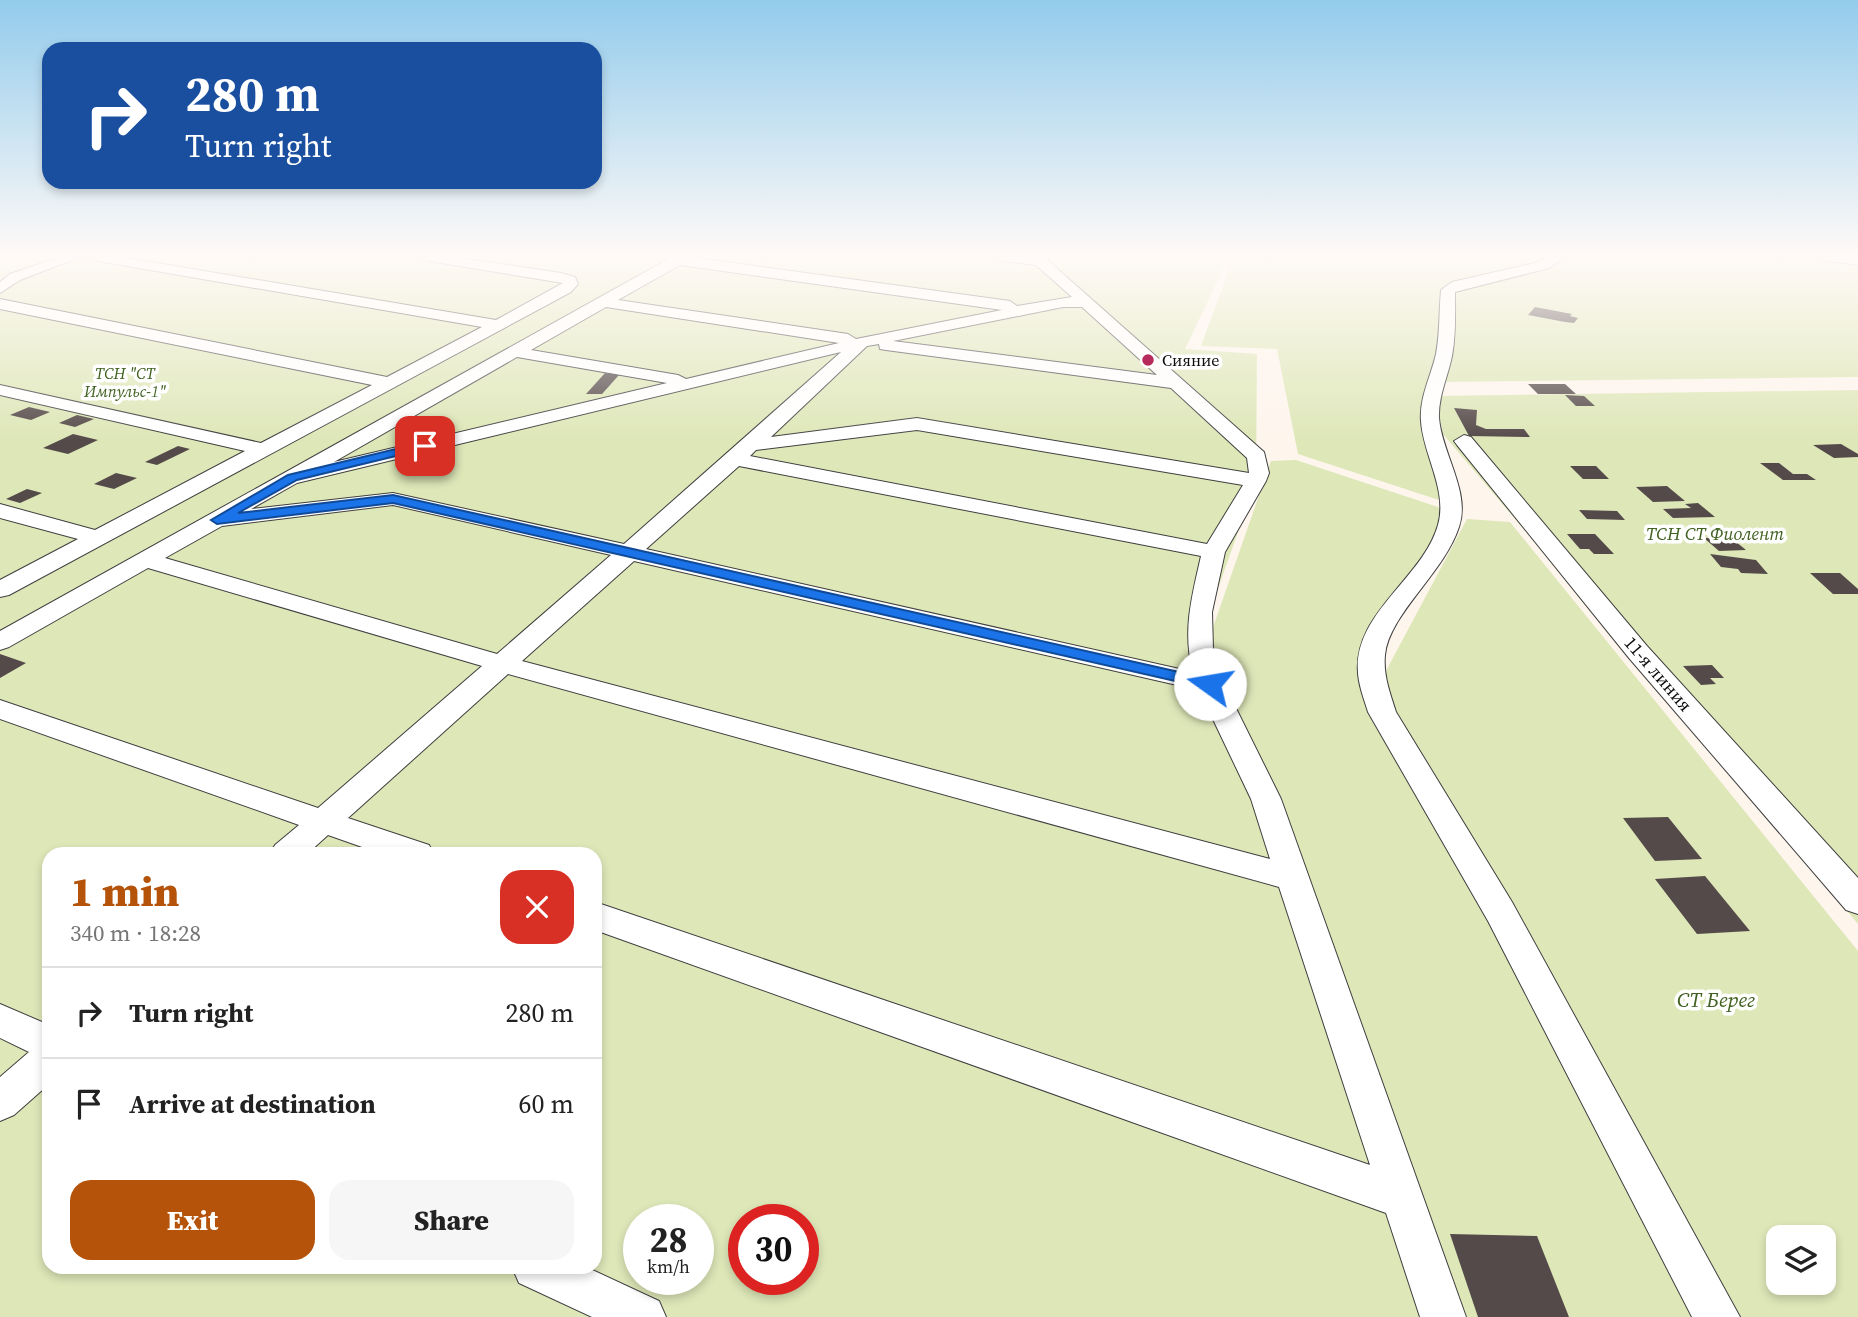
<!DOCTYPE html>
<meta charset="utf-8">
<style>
:root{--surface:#fff;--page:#f6f6f6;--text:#222;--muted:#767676;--line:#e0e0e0;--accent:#b45309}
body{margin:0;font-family:"Source Serif 4",serif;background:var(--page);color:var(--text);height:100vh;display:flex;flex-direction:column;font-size:26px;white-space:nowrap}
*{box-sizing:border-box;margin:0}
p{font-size:23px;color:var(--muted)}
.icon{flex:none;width:38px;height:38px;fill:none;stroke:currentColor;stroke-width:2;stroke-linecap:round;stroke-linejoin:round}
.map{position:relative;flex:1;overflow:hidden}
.sheet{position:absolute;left:42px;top:847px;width:560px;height:427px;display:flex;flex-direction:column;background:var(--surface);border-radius:21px;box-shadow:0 4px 10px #0003}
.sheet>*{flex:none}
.top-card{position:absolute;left:42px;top:42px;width:560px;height:147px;border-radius:21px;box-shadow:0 4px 10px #0003;background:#1a4fa0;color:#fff;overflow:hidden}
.controls{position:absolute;left:1766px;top:1225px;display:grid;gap:14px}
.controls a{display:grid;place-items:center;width:70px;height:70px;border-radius:14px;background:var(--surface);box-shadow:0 4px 10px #0003;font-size:35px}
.speed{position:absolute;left:623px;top:1204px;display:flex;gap:14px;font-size:35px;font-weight:700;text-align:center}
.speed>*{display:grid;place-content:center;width:91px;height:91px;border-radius:50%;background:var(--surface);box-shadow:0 4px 10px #0003;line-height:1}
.speed small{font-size:18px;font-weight:400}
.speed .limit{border:10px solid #d22;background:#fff;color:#111}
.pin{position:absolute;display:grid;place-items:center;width:60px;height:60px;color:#fff;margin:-30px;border-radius:14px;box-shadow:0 4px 10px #0006}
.me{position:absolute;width:77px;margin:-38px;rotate:283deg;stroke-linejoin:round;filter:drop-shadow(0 0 5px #0008)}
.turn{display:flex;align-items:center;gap:24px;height:147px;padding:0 28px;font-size:32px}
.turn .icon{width:91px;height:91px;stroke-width:2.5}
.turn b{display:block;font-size:49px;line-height:60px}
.round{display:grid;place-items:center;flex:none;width:74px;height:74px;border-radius:21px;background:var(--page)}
.overview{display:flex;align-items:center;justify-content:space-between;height:119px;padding:0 28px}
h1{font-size:42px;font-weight:800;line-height:52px;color:var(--accent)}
.primary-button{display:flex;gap:14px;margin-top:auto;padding:14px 28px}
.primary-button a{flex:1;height:80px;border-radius:21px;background:var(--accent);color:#fff;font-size:28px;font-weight:800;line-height:80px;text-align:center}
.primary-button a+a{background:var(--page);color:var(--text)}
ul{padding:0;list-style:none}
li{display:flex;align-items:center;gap:21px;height:91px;padding:0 28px;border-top:2px solid var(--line)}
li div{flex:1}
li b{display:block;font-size:26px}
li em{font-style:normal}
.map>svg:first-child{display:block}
</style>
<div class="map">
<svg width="1858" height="1317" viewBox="0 0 1858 1317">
<rect width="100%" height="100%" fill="#fef5ed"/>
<path fill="#dee7b8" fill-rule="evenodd" d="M0,257H607L627,260L632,257H1229L1185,349L1257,354L1256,481L1202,634L1423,1317H0ZM49,854H595V1267H49ZM639,1220H698V1279H639ZM744,1220H803V1279H744Z
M1234,257H1809L1858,265V377L1431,382L1442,501L1298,454L1277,349L1201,346Z
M1858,390V924L1443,434L1435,396Z
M1296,460L1444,509L1446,524L1360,676L1698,1317H1465L1223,683L1210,636L1271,461Z
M1467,519L1510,522L1858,951V1317H1731L1379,684ZM1778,1237H1824V1283H1778Z"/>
<path fill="#544a49" d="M1535,307L1572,314L1570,316L1578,318L1574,323L1565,322L1528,315Z
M605,373L619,375L602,394H586Z
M1528,384H1565L1576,394H1538Z
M1565,395L1584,396L1595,406H1576Z
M29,407L50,412L31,420L10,415Z
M1454,408L1477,410L1476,425L1486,429H1524L1530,437L1469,436Z
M77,415L94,419L75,427L59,423Z
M73,434L98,440L68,454L43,448Z
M1841,444L1858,454V457L1834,458L1813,445Z
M178,446L190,449L157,465L145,462Z
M1760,463H1779L1793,474H1807L1816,480H1783Z
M1570,466H1596L1609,479H1583Z
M116,473L137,478L114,489L94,484Z
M1667,486L1685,501L1653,502L1636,487Z
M27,489L42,493L20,503L6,499Z
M1698,503L1715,517L1673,518L1663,509L1691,508L1685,504Z
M1579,510L1617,511L1625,520L1587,519Z
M1567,534H1595L1614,554H1594L1589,549H1580Z
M1730,537L1746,550L1719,551L1704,538Z
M1710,554L1756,560L1768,574L1741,573L1738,569L1721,567Z
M1810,573H1840L1858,589V594H1833Z
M0,654L26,663L0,678Z
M1712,665L1724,678H1710L1716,684L1701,685L1683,666Z
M1668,817L1702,859L1655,861L1623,818Z
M1705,876L1750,931L1697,934L1655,879Z
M1450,1234L1537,1236L1569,1317H1478Z"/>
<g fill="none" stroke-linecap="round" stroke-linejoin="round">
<defs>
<path id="minor" d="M60,257H80L20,280L0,293V282L10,274Z
M91,257H121L496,320L563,283L429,261L422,257H455L561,273L575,277L578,284L571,292L9,595L0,597V580L78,539L0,518V504L95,530L245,451L0,395V385L261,443L372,385L0,309V299L387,377L482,327L98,261Z
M672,257H690L1010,301L1017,306L1072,297L1036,265L1004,261L997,257H1044L1264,452L1269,473L1266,481L1225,552L1212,612L1213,650L1224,684L1281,799L1466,1317H1420L1386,1213L595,930V902L1370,1165L1279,887L508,674L348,818L429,845L434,854H382L328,835L307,854H270L275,845L299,825L0,719V700L318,808L482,666L148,568L9,647L0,650V631ZM680,265L1002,310L856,339L848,334L618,300ZM606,307L839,343L686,379L678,375L531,350ZM1063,307H1082L1157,375L893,341ZM879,344L880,349L886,350L1171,388L1247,458L1249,473L917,418L771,437L867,346ZM841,352L624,544L393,493L251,509L297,483ZM517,357L667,383L334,462ZM917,430L1243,485L1207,544L750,456L756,450ZM739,466L1201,556C1192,596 1182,631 1193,672L646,549ZM393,505L611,555L497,654L165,558L222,526ZM634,561L1199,690L1251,799L1270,859L522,661Z
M1548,257H1565L1549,268L1455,292C1455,313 1456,335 1452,356C1448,376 1438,397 1439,418C1442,454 1471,492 1459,527C1444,573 1389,614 1385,655C1383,675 1390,693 1396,712L1512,902L1740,1317H1692L1488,921L1368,712C1365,702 1361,692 1359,681C1347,616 1422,581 1438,525C1448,490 1423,455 1421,421C1419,398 1431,376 1436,354C1440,333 1439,311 1441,290L1452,282L1539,262Z
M1821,257H1858V265L1828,261Z
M1464,435L1471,437L1647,646L1858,878V914L1846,910L1629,658L1457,445L1454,441Z
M0,1004L49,1025V1084L14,1115L0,1121V1077L29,1052L0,1038Z
M512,1267H586L659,1301L666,1317H592L519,1283Z"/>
</defs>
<use href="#minor" stroke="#3f3f3f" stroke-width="2"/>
<use href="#minor" fill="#fff" fill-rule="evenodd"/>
</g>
<linearGradient id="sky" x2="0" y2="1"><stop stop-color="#93cbec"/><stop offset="0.58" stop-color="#fffaf7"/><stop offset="1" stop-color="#fffaf7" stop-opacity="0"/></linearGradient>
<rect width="1858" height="441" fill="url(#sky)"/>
<path fill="#1a73e8" stroke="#114b97" stroke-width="2" d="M425,442L429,443V448L297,480L238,513L393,495L1210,679L1218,684L1210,689L393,503L217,524L211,520L288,475Z"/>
<circle fill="#b62b5b" stroke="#fff" stroke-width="2.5" cx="1148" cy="360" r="7"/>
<g text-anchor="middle" stroke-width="7" stroke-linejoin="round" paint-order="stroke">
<g font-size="16" fill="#0c0c0c" stroke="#fff" text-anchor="start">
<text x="1162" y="366">Сияние</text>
</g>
<g font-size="16" font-style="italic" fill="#416120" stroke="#fff">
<text x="125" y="379">ТСН "СТ<tspan x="125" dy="18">Импульс-1"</tspan></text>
</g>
<g font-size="18" font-style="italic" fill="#416120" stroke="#fff">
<text x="1715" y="540">ТСН СТ Фиолент</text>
</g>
<g font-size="18" fill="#0c0c0c" stroke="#fff">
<text transform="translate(1658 674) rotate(49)" y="6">11-я линия</text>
</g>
<g font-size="21" font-style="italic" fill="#416120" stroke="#fff">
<text x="1716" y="1007">СТ Берег</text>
</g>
</g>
</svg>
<div class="controls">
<a><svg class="icon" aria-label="layers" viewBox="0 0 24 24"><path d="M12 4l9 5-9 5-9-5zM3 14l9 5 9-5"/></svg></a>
</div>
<div class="speed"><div>28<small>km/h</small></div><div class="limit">30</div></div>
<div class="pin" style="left:425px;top:446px;background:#d93025"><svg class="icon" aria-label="arrive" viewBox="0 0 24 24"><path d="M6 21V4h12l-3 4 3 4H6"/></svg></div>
<svg class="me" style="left:1210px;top:684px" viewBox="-20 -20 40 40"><circle r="19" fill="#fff"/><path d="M0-13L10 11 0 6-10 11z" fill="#1a73e8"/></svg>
<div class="top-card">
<div class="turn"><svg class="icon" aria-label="right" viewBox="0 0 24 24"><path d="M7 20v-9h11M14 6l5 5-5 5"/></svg><div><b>280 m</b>Turn right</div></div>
</div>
<section class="sheet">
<div class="overview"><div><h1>1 min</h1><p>340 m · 18:28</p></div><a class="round" style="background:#d93025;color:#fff"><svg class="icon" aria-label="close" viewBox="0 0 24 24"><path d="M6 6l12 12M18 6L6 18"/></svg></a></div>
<ul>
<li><svg class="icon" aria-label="right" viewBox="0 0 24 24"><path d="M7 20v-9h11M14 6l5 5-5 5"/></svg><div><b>Turn right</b></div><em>280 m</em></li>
<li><svg class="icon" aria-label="arrive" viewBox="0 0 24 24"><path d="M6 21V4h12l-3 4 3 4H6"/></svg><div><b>Arrive at destination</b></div><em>60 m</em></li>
</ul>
<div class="primary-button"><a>Exit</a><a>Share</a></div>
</section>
</div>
